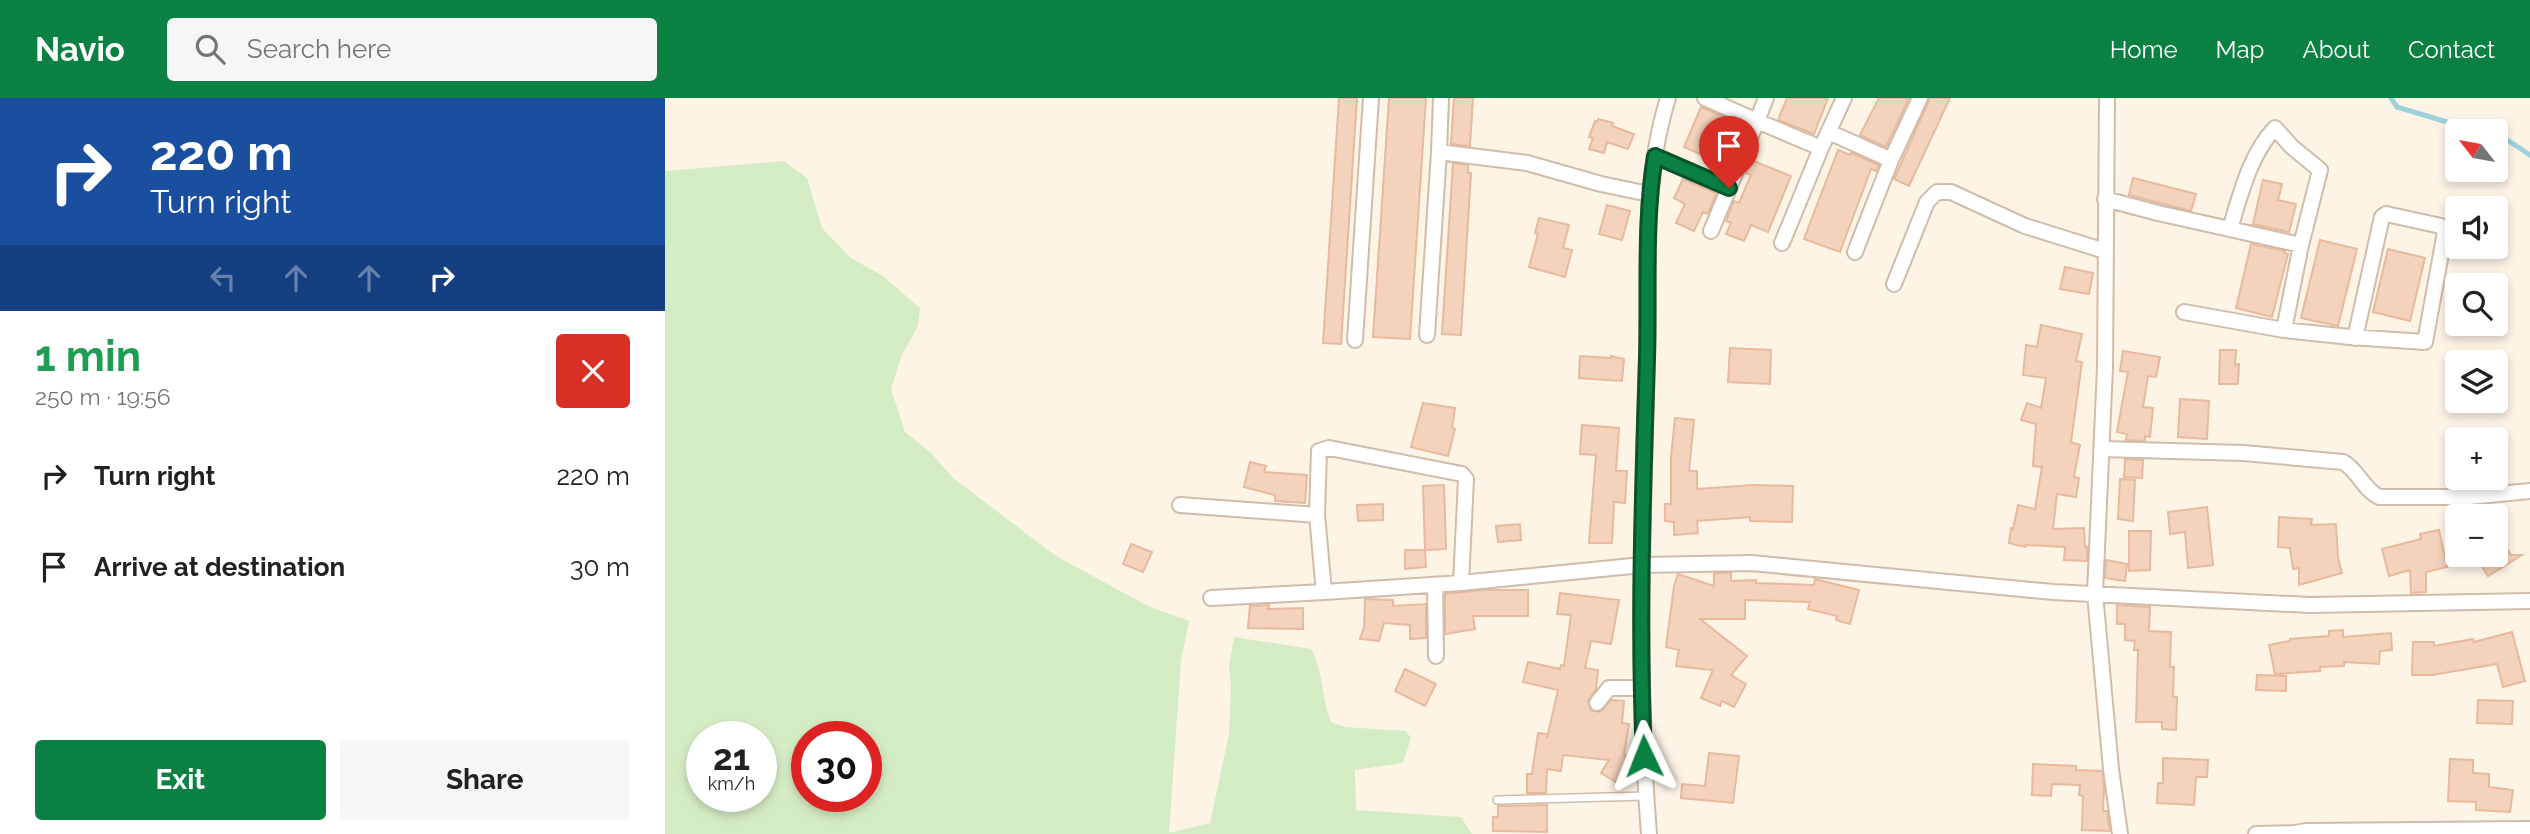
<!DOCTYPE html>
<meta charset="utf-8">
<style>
:root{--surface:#fff;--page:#f6f6f6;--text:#202124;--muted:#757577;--accent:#0b8043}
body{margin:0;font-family:Raleway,sans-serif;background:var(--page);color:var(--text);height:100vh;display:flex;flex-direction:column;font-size:26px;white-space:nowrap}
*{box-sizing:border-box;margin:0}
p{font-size:23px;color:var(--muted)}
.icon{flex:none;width:38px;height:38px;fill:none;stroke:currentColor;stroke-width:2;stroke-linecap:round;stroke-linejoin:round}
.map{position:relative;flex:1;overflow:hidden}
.drawer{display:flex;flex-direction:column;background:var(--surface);width:665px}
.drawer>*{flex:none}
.banner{background:#1a4fa0;color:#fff;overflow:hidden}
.needle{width:46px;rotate:301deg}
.buttons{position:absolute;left:1780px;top:21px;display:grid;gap:14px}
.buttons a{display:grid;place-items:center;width:63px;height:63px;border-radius:7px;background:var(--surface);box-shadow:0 4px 10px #0003;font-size:35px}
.speed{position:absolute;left:21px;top:623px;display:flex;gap:14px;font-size:35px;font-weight:700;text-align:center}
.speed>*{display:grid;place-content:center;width:91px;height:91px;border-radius:50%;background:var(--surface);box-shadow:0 4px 10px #0003;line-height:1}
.speed small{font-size:18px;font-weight:400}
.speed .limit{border:10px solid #d22;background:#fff;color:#111}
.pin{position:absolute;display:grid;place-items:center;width:60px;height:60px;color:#fff;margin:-72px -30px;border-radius:50% 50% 50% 0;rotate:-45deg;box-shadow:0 0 7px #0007}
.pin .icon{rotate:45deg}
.me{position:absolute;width:77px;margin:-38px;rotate:358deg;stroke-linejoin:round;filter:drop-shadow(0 0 5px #0008)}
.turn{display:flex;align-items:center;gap:24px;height:147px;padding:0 35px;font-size:32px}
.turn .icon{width:91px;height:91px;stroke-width:2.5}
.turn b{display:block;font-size:49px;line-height:60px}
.lanes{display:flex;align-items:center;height:66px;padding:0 35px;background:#0003;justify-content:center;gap:35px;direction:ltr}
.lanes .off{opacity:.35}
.round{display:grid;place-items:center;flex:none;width:74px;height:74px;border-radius:7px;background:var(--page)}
.head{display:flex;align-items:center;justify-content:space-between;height:119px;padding:0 35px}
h1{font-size:42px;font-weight:700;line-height:52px;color:#1e9e55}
.primary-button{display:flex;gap:14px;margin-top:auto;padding:14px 35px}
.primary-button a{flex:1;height:80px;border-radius:7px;background:var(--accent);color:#fff;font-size:28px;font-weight:700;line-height:80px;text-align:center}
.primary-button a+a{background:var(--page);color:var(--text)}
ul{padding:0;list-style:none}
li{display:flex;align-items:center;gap:21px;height:91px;padding:0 35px}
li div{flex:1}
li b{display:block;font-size:26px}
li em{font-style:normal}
header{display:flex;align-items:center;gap:42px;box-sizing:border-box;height:98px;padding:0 35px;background:var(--accent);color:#fff}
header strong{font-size:33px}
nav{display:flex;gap:38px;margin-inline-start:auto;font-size:24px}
.search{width:490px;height:63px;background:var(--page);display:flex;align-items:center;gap:18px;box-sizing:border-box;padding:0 24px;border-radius:7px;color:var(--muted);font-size:26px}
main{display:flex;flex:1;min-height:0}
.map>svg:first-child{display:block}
</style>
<header>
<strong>Navio</strong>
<div class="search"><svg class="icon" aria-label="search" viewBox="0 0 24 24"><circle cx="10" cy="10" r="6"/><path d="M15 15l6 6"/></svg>Search here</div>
<nav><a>Home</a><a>Map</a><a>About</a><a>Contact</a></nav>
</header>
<main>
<section class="drawer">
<div class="banner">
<div class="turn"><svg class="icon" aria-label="right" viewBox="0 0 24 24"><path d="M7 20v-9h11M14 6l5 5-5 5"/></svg><div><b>220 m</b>Turn right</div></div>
<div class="lanes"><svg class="icon off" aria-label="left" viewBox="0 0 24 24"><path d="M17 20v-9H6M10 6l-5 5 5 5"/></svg><svg class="icon off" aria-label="ahead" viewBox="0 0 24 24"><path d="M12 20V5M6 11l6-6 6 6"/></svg><svg class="icon off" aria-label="ahead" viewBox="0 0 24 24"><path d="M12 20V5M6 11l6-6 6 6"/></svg><svg class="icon" aria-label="right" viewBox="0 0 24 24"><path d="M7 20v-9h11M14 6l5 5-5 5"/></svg></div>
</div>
<div class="head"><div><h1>1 min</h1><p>250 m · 19:56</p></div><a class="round" style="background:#d93025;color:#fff"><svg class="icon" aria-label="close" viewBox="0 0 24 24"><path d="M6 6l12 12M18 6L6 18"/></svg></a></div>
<ul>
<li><svg class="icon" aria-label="right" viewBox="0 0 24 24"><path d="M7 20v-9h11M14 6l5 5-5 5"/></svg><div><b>Turn right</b></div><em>220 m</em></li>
<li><svg class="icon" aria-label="arrive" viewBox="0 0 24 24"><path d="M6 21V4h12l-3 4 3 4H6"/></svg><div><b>Arrive at destination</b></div><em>30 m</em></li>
</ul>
<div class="primary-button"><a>Exit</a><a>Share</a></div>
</section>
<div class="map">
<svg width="1865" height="736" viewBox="0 0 1865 736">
<rect width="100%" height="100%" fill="#fdf4e6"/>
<path fill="#d4ecc4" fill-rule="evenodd" d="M119,63L142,80L157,130L186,160L218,178L255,210L253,228L237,257L226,291L240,334L266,355L288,380L391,458L483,508L524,523L516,563L504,735L545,725L564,636L566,587L564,570L569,539L646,551C659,574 656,599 666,624L680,629L741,633L746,640L738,665L690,672L691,712L796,719L807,736H0V73ZM37,639H96V698H37ZM142,639H201V698H142Z"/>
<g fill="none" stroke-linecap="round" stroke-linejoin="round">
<path stroke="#9fd1db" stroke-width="5" d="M1726,0L1732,9L1812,33
M1830,39L1844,43L1865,57"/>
</g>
<path fill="#f4d3bc" stroke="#e8b99c" stroke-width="2" d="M674,0H692L676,246L658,245Z
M724,0H761L745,241L708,239Z
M789,0H808L805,48L786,46Z
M1122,0H1163L1149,36L1113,22Z
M1214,0H1244L1221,49L1195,37Z
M1265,0H1285L1244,88L1229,81Z
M1036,9L1071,24L1069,29L1076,32L1063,68L1019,49Z
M933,21L948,25L947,28L969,36L963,51L942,44L939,55L924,51L928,40L924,39L930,23L932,24Z
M1173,52L1185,57L1186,55L1214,67L1211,73L1206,71L1175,154L1139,141Z
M1086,62L1126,78L1103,134L1086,127L1079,143L1061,136L1066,125L1061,123L1069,103L1074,105L1086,77L1081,75Z
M788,65L803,67V75H806L796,237L777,236Z
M1468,80L1531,96L1526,113L1464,97Z
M1018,81L1051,95L1043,116L1038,114L1029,133L1011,125L1020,106L1009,100Z
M1598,82L1617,86L1613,102L1631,106L1624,134L1588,126Z
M942,107L965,113L957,142L934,136Z
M874,120L904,127L898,150L907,152L900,179L864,169L873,136L870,135Z
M1655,142L1692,151L1673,228L1636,220Z
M1586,146L1620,153L1619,155L1623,156L1607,219L1571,210Z
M1723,151L1760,160L1745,223L1708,214Z
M1400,169L1428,175L1424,196L1395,191Z
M1376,227L1417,236L1411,263L1417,264L1406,344L1415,347L1409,379L1414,380L1411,399L1392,396L1388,431L1419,430L1420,449H1422V463L1399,462L1400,449L1361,447L1360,449L1344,445L1346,430L1348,431L1353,407L1370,411L1377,369L1368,368L1371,326L1356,322L1362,305L1376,310L1381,280L1358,277L1361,247L1372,249Z
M1065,250L1106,252L1105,286L1063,284Z
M1555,252H1571L1570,267L1574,266L1573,286H1554Z
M1458,253L1495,259L1491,279L1483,278L1478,309L1488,310L1485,339L1480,338V343L1461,342L1462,336L1452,334L1463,274L1455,273Z
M915,258L946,260V258L959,261L957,283L914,280Z
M1515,301L1544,303L1542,341L1513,339Z
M758,305L790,310L787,330L790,331L783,358L746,349Z
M1010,320L1029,322L1024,373H1032V391L1089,387L1128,388L1127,424L1085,423V419L1032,423L1033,435L1009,437V424L1000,423V406H1006V359Z
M917,327L954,330L951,373H962L960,405L949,404L947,445H924L931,357L915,356Z
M1460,361L1478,362L1477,380L1459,379Z
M585,364L601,368L599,374L642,377L640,405L610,403V397L579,389Z
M1455,381L1470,382L1468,423L1453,421Z
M779,387L781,451L760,452L758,388Z
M718,406V422L693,423L692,407Z
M1542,409L1548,467L1523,470L1520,434L1505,436L1503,414Z
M1614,419L1647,421L1646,427L1671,426L1673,460L1677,475L1634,487V470L1628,471L1625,450L1613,449Z
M855,426L856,442L833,444L831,428Z
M1830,431L1846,457H1857L1823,478L1810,457H1830Z
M1774,432L1782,469L1761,474V494L1746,495L1745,472L1724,478L1717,451L1756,441L1755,436Z
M1464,433H1486L1485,472L1464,473Z
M466,446L487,454L478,474L458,466Z
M740,452H760L761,469L740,471Z
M1441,462L1462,466L1460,483L1440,480Z
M1049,475H1066V483L1091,482V485L1149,487L1150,481L1194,492L1185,526L1171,522L1172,518L1143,511L1145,504L1080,502V521H1035L1082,558L1066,577L1081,586L1069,609L1057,603L1055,608L1036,600L1048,572L1011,568L1014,552L1001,549L1009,488L1013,476L1049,488Z
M819,492H863V518H808L810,531L780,536V496Z
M895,495L954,502L946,546L926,543L920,570L933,572L931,591L923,603L926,612L935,614L947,602L959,603L957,625L964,626L959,656L970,663V668L957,688L936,675L944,662L898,657L896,673L882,671L881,695H862V676H867L873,635L882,636V640L893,592L858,584L863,564L895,571L896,567L899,568L906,517L892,516Z
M700,501L728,502V508L761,506V540L745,541V527L719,525L714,543L695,541L699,529Z
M604,507L603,511L638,510V531L583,530L585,508Z
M1452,507L1485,509L1484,533L1506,534L1505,569H1509L1508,599H1512L1511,632L1497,631V624H1471L1473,552H1469L1470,543L1460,542V526H1452Z
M1678,532V539L1726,535L1727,552L1715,553L1714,566L1679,564V568L1655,569V573L1610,576L1604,547L1625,543V541L1664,538V533Z
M1847,534L1860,583L1838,589L1832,566L1767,577H1747L1748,544H1769V548L1808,541L1809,544Z
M740,571L771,586L760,608L730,593Z
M1592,577L1621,578V593L1591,592Z
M1813,602L1848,603L1847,626L1812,625Z
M1044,655L1074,658L1068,705L1016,700L1017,686L1040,688Z
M1498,660L1543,662L1542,679H1531L1529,707L1492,705L1493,685H1498Z
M1785,661L1808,662V675L1824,676V689L1848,692L1845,714L1811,712V704L1783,703Z
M1368,666L1411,668V672L1437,673L1439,691L1438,713H1442L1445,733L1417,732L1418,698L1414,697L1415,687L1387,686L1386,698L1367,697Z
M882,707V734L828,733V719H833V708Z"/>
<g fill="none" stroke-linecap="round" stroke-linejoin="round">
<defs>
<path id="lane" d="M832,702L981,698"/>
<path id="street" d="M1040,0L1092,23L1046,133
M1101,0L1092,23L1156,50L1179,0
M1442,0L1440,269L1430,496L1446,671L1455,736
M1164,34L1226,62L1255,0
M774,54L776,0
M990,58L1064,90
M1440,101L1493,115L1636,147L1619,232L1519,214
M1565,131C1575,98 1585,56 1610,30L1627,49L1655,72L1636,147
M1117,145L1156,50
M1190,154L1226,62
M1229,186L1262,104L1272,94H1286L1360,128L1440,153
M1619,232L1685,239L1760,244L1780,134L1776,128L1721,116L1717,119L1690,240
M762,237L774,54L862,65L936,86L984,96
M690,242L706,0
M1437,351L1578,355L1678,364C1693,372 1698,391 1714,399H1803L1865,393
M515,407L652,417
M796,485L801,381L797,376L664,350L654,353L652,417L659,494L796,485L977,467L1086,465L1388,494L1645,507L1865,503
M770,487L771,558
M546,500L659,494
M932,605L944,590H976
M984,736C971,576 978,418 982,258C984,171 977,84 1003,0
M1591,736L1630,735L1641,733L1865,731"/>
</defs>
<use href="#lane" stroke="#d0bcab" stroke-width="10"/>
<use href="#street" stroke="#d0bcab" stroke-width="18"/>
<use href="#lane" stroke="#fff" stroke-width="7"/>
<use href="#street" stroke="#fff" stroke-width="14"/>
</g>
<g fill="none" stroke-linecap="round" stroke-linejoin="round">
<defs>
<path id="route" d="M979,658C973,526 978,393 982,260C984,192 979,125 990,58L1064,90"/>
</defs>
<use href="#route" stroke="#07532c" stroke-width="18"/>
<use href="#route" stroke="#0b8043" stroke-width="12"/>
</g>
</svg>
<div class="buttons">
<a><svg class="needle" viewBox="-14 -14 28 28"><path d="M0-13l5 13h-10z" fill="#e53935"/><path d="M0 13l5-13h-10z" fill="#757577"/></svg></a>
<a><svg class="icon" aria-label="sound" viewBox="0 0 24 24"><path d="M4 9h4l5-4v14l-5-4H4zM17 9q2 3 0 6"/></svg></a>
<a><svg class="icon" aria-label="search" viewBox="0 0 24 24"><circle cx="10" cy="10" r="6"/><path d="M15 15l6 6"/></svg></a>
<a><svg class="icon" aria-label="layers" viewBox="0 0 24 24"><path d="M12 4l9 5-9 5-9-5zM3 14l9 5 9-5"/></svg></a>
<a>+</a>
<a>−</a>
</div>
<div class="speed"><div>21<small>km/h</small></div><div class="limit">30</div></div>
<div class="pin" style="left:1064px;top:90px;background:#d93025"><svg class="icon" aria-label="arrive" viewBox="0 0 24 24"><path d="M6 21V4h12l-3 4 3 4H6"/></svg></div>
<svg class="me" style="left:979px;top:658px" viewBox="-20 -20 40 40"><path d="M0-17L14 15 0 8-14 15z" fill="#0b8043" stroke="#fff" stroke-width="4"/></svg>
</div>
</main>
